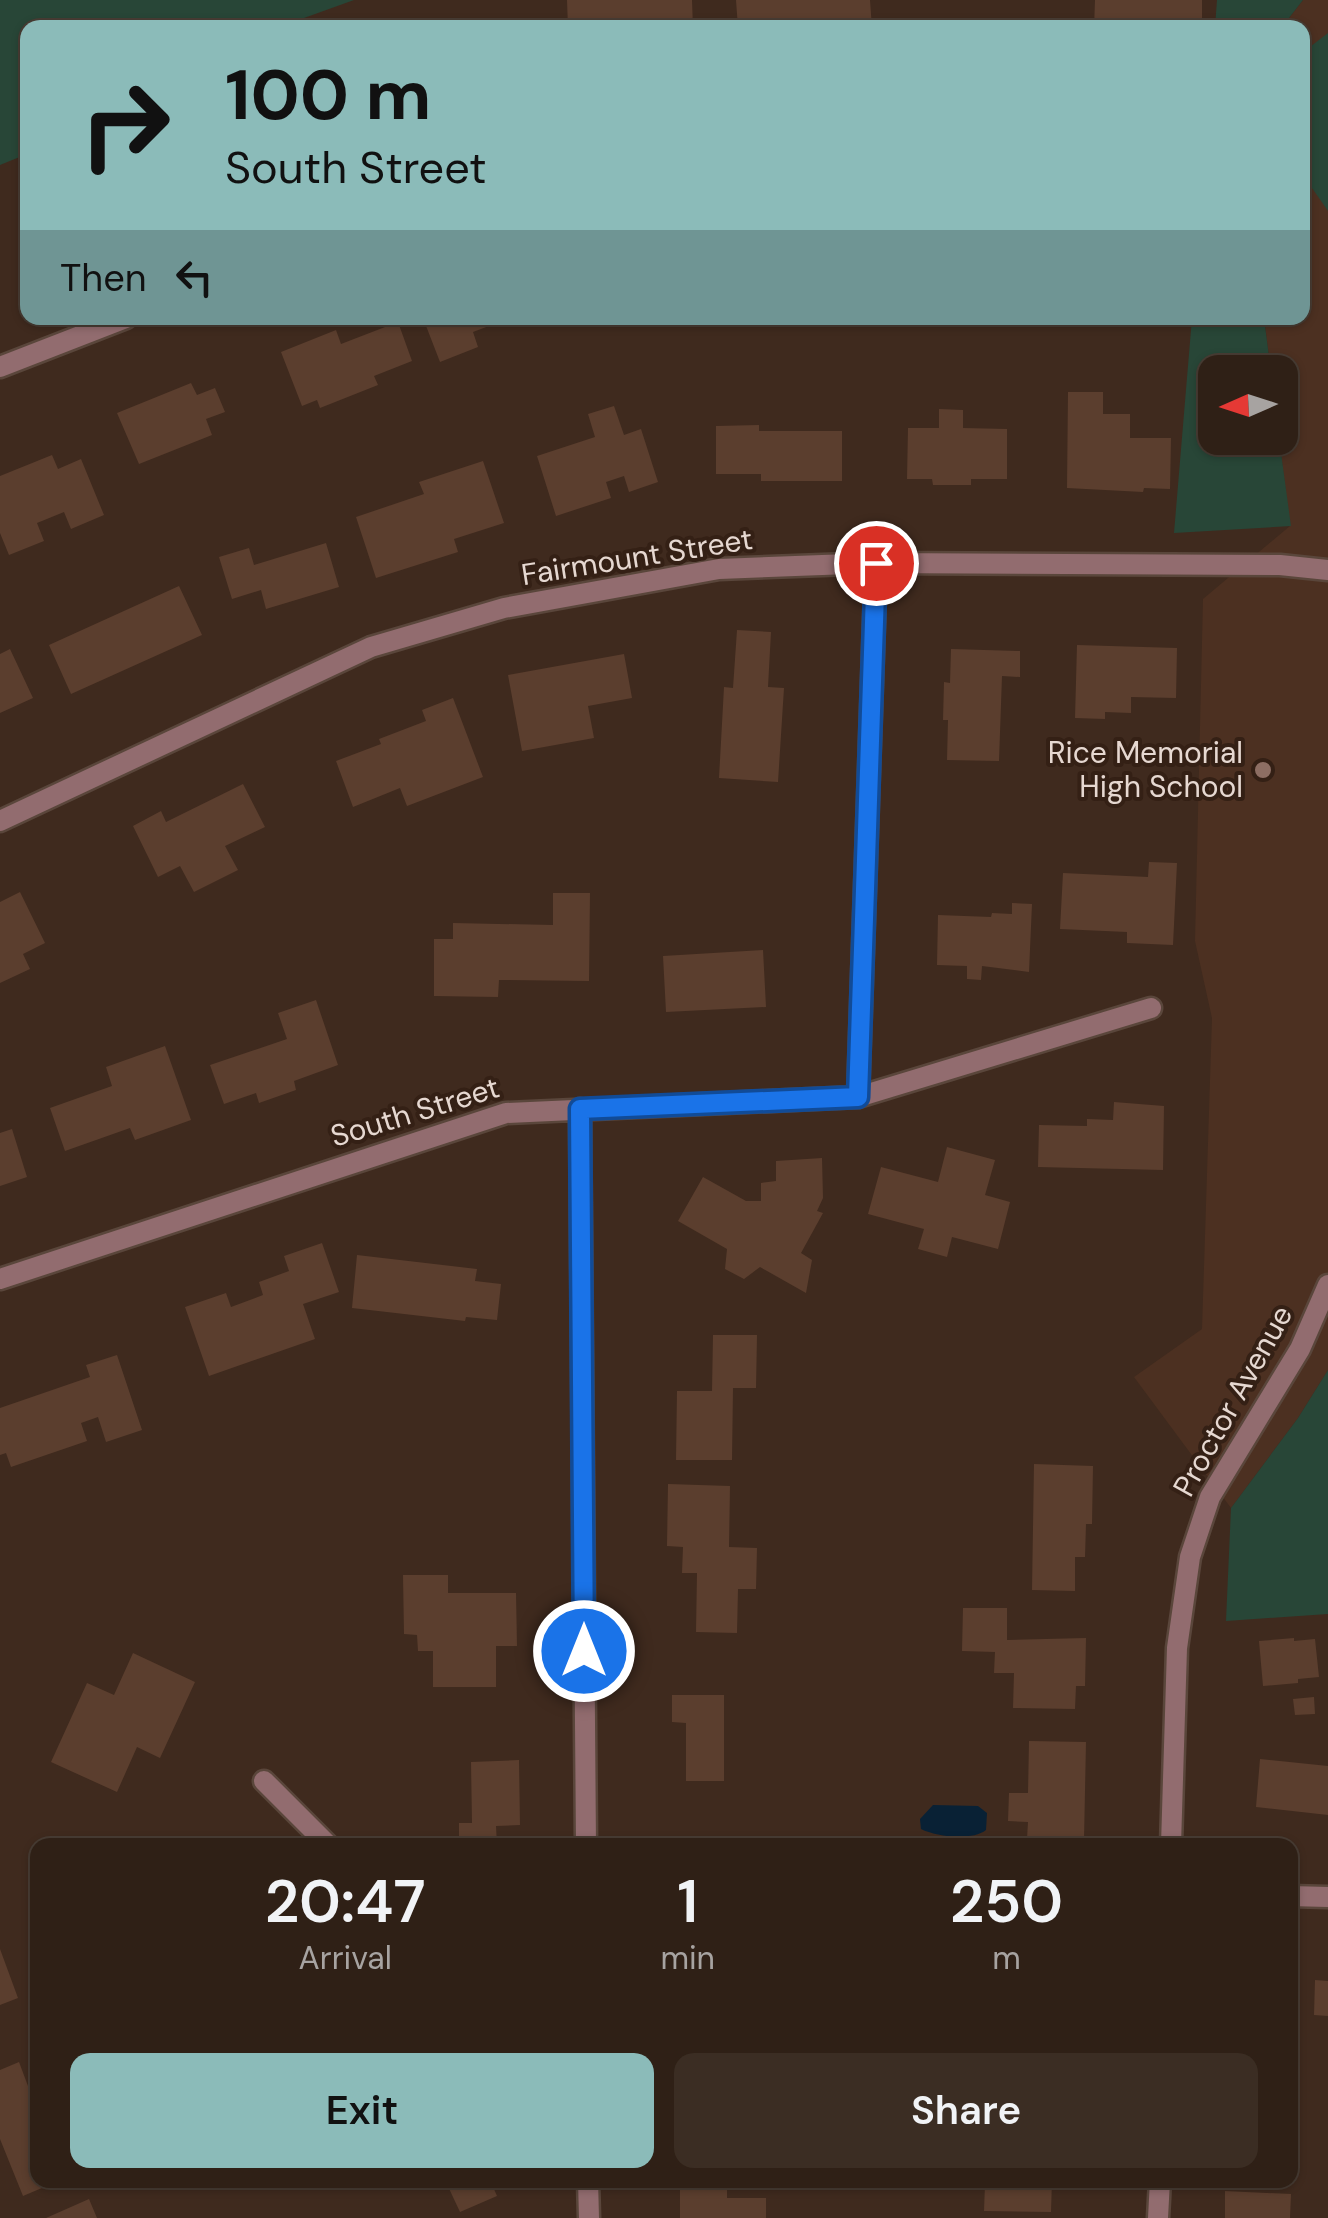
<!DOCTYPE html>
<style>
:root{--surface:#2f2016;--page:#3b2d23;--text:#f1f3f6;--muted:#a7a3a1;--line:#4a3e35;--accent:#8bbbb9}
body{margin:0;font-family:"DM Sans",sans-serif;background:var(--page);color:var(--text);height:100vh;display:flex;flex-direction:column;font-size:38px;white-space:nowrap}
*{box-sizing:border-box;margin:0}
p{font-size:32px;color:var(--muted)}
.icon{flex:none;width:55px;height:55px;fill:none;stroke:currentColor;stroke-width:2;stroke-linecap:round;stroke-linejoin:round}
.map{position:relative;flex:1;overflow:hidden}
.details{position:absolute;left:30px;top:1838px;width:1268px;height:350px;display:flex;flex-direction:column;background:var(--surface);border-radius:20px;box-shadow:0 2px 8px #0004,0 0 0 2px var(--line)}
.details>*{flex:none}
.hud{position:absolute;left:20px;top:20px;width:1290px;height:305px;border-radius:20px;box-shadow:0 2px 8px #0004,0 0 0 2px var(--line);background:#8bbbb9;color:#111;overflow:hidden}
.needle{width:65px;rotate:267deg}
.controls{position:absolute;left:1198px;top:355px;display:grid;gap:20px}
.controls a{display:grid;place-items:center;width:100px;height:100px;border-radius:20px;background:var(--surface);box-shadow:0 2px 8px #0004,0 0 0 2px var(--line);font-size:50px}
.pin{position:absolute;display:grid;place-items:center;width:85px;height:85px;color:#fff;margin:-42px;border:5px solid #fff;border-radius:50%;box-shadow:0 2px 10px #0007}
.me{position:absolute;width:110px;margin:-55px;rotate:0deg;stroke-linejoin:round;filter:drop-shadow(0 0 8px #0008)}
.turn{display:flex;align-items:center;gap:35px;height:210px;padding:0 40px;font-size:45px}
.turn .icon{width:130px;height:130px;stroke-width:2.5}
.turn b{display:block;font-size:70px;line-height:85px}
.then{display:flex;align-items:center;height:95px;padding:0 40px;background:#0003;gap:20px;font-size:38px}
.eta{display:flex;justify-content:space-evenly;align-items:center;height:170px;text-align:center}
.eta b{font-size:60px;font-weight:600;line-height:70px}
.action{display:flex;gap:20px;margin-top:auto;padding:20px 40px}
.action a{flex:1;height:115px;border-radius:20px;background:var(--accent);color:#111;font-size:40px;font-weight:600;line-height:115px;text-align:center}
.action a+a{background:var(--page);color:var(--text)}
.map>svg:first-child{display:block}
</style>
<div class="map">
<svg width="1328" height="2218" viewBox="0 0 1328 2218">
<rect width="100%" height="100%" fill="#3f2a1e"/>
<path fill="#4c3021" d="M1303,0H1328V1370L1298,1418L1231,1508L1134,1377L1202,1329L1212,1018L1195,941L1203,599L1290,526L1279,438L1280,372H1271L1264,318H1302V28L1282,27Z"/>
<path fill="#284637" d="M0,0H354L279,27L28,28L27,154L0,165Z
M1217,0H1303L1282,27H1215Z
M1328,33V211L1303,175L1302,53Z
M1192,318H1264L1271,372H1215V438H1279L1291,526L1174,533Z
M1328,1370V1614L1226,1621L1231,1508L1298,1418Z"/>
<path fill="#092135" d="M933,1805L978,1806L987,1813L986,1830C972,1841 937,1837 921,1829L920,1819Z"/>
<path fill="#5b3e2e" d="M567,0H692L693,28H568Z
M736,0H870L872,28H738Z
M1095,0H1202V28H1094Z
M519,19L520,28H397V24Z
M423,318H510L473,332L478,347L440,362Z
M398,322L412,361L374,376L378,385L320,408L317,400L302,406L281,352L336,330L341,344Z
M191,383L197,395L215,388L225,412L206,419L212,435L139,464L117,413Z
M1068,392H1103V414H1130V438H1171L1170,489L1144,488L1143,492L1067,488Z
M614,406L624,435L641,429L658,482L629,492L624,476L606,482L611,498L556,516L537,456L595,437L588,414Z
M939,409L963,410V428L1007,429V479H971V485H933L932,479H907L908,428H939Z
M759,425V431H842V481H761V474H716V426Z
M52,455L58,469L81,459L104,515L71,529L64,512L37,523L44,541L9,555L0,533V476Z
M483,461L504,523L454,539L458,552L376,578L356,517L424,494L419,482Z
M326,543L339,587L266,609L261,590L232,599L219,557L249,548L254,565Z
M179,586L202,635L71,694L49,645Z
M737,630L771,632L768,687L784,688L778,782L719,778L724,687L733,688Z
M1077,645L1177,648L1176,698L1131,697V713L1105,712V719L1075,718Z
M10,649L33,698L0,713V654Z
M951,649L1020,651V677L1002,676L999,761L947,760L948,720H943L944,682L950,683Z
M624,654L632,698L588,706L594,738L522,751L508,675Z
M453,698L483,777L407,806L400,788L353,807L336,761L381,744L379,739L426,721L422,710Z
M243,784L265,827L225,846L238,870L194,892L180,866L158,877L133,826L161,811L166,822Z
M1149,862L1177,863L1173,945L1127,943V932L1060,929L1063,873L1148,877Z
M20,892L45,943L23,954L30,969L0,983V902Z
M553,893H590L589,981L499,980L498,997L434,996V939H453V923L553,925Z
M1012,903L1032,904L1029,972L982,966L981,980L967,979V966L937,965L938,915L991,917L992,913L1012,914Z
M763,950L766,1007L666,1012L663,956Z
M316,1000L338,1065L294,1081L296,1090L259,1103L256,1093L224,1104L210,1065L287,1039L278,1013Z
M165,1046L191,1120L135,1140L130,1128L65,1151L50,1108L112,1086L106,1067Z
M1114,1102L1164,1106L1163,1170L1038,1167L1039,1125L1087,1126V1119L1113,1120Z
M12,1129L27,1177L0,1186V1133Z
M947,1147L995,1160L985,1195L1010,1202L998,1249L952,1237L947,1257L918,1249L924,1229L868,1214L881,1167L938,1182Z
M822,1158L823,1198L817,1211L823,1213L801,1253L812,1260L806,1293L760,1267L744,1279L725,1269L727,1249L678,1221L703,1177L746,1201H761V1183L776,1181V1161Z
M322,1243L339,1292L303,1304L315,1339L209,1376L185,1307L226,1293L231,1307L263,1295L259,1282L289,1271L284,1256Z
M357,1255L477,1269L475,1281L501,1284L497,1320L466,1317L465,1321L352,1308Z
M713,1335H757L756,1388H733L732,1460H676L677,1391H712Z
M117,1355L142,1430L106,1442L98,1417L81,1423L87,1441L11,1467L6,1453L0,1455V1408L90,1377L86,1365Z
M1034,1464L1093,1466L1092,1524H1086L1085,1557H1075V1591L1032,1590Z
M668,1484L730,1486L729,1547L757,1548L756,1589H738L737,1633L696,1632L697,1573H682L683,1547L667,1546Z
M403,1575H448V1593H516L517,1646H496V1687H433V1651H418L417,1635L404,1634Z
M963,1608H1007V1640L1086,1638L1085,1686H1076L1075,1709L1013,1708L1014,1673H994L995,1652L962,1651Z
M1294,1638V1641L1315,1639L1319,1677L1298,1679V1683L1263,1686L1259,1641Z
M133,1653L195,1682L160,1758L137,1747L117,1792L51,1762L87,1683L114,1695Z
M672,1695H724V1781H686V1723L672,1722Z
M1314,1697L1315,1714L1295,1715L1293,1699Z
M1029,1741L1086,1742L1084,1840L1027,1839L1028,1822L1008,1821L1009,1793H1028Z
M1260,1759L1328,1766V1815L1256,1807Z
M519,1760L520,1825L496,1826L497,1845H459V1823H472L471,1762Z
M674,1838H712L713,1845H674Z
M0,1949L18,1998L0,2005Z
M1315,1980L1328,1981V2016L1314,2015Z
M19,2062L28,2086L38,2082V2180H61L23,2196L0,2139V2070Z
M445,2180H490L497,2196L460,2212Z
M680,2180H727V2198H766V2218H680Z
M1007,2180H1052L1051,2212L984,2211L985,2184H1007Z
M1225,2191L1291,2194L1290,2218H1225Z
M89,2199L97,2218H46Z"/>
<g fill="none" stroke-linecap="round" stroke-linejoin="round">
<defs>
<path id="minor" d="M0,367L126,318
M0,821L371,647L504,608L719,569L876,563L1280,565L1328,570
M858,1097L876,563
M580,1109L586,1845
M0,1279L506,1113L858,1097L1151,1008
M264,1781L328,1845
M1171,1845L1177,1648L1190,1557L1210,1497L1300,1349L1328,1285
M1290,1896L1328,1897
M588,2180L589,2218
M1158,2218L1160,2180"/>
</defs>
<use href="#minor" stroke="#5a463b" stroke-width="25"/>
<use href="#minor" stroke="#926c6f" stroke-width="20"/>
</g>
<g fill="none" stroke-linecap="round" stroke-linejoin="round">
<defs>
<path id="route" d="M584,1651L580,1109L858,1097L876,563"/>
</defs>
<use href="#route" stroke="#114b97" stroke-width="25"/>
<use href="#route" stroke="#1a73e8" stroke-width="18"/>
</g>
<circle fill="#8d6e63" stroke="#342015" stroke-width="4" cx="1263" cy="770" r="10"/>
<g text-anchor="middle" stroke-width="8" stroke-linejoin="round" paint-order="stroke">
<g font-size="30" fill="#e6d8d1" stroke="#342015">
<text transform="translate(637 557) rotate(-9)" y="10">Fairmount Street</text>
<text transform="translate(415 1112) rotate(-17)" y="10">South Street</text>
<text transform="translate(1233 1401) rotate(-61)" y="10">Proctor Avenue</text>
</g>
<g font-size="30" fill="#e6d8d1" stroke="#342015" text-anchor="end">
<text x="1243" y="763">Rice Memorial<tspan x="1243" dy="34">High School</tspan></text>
</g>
</g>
</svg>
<div class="controls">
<a><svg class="needle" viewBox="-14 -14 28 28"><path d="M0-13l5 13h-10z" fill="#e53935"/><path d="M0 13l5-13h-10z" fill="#a7a3a1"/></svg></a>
</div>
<div class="pin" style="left:876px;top:563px;background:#d93025"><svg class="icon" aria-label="arrive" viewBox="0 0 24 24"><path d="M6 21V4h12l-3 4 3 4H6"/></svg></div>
<svg class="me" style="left:584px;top:1651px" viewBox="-20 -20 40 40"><circle r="17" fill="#1a73e8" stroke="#fff" stroke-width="3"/><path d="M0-11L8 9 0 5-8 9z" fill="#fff"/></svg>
<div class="hud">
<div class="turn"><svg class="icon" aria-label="right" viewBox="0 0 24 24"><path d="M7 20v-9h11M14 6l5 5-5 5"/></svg><div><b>100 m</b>South Street</div></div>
<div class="then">Then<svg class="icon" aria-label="left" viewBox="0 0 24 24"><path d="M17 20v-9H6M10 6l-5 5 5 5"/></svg></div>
</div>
<section class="details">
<div class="eta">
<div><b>20:47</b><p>Arrival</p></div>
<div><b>1</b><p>min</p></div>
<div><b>250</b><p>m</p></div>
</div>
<div class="action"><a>Exit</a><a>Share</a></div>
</section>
</div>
